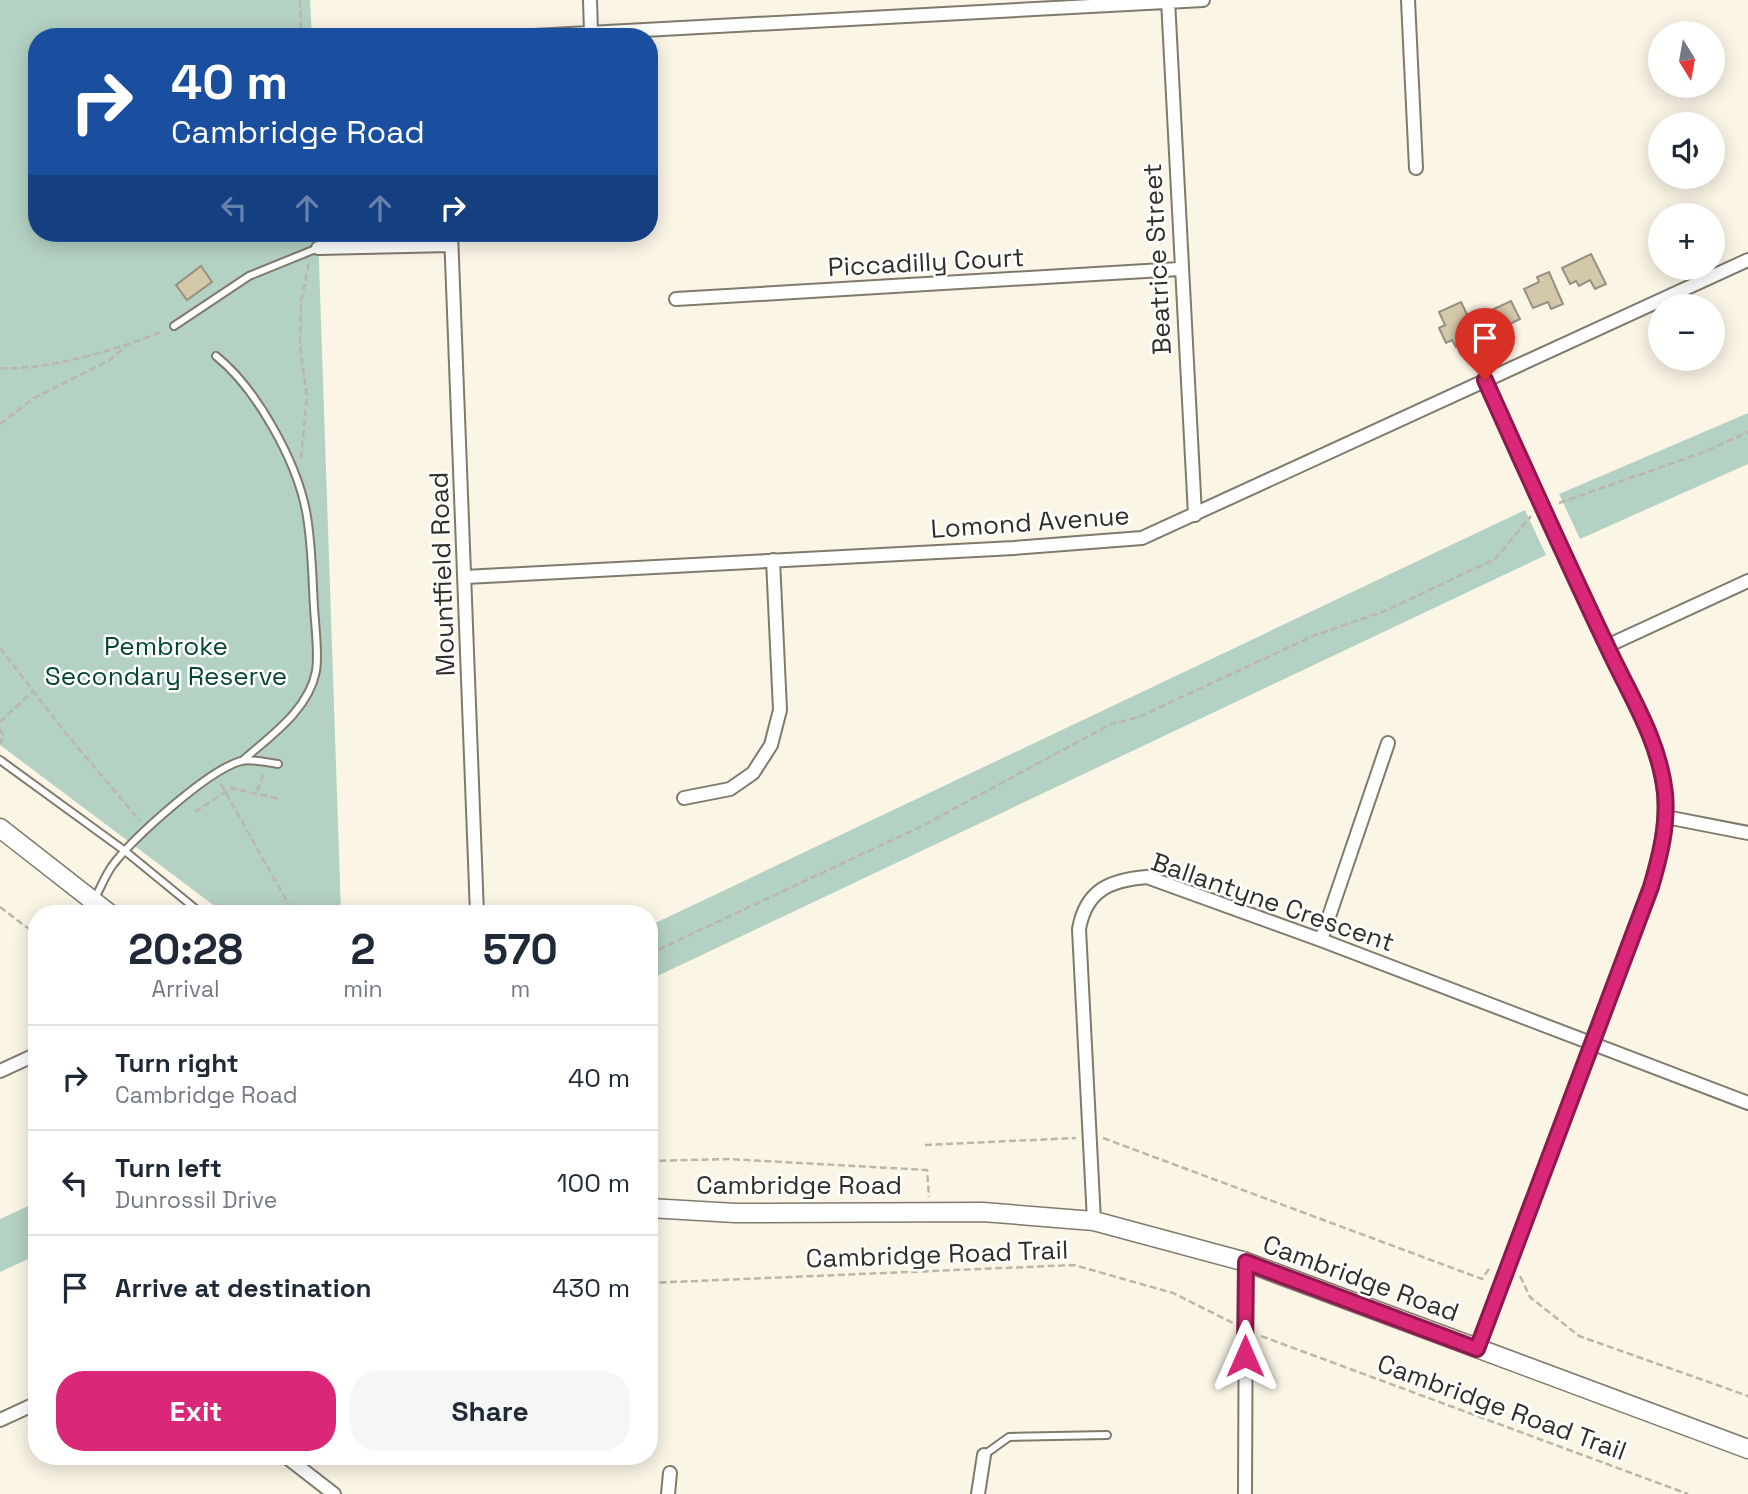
<!DOCTYPE html>
<meta charset="utf-8">
<style>
:root{--surface:#fff;--page:#f6f6f7;--text:#1f2937;--muted:#747a83;--line:#e0e1e3;--accent:#db2777}
body{margin:0;font-family:"Space Grotesk",sans-serif;background:var(--page);color:var(--text);height:100vh;display:flex;flex-direction:column;font-size:26px;white-space:nowrap}
*{box-sizing:border-box;margin:0}
p{font-size:23px;color:var(--muted)}
.icon{flex:none;width:38px;height:38px;fill:none;stroke:currentColor;stroke-width:2;stroke-linecap:round;stroke-linejoin:round}
.map{position:relative;flex:1;overflow:hidden}
.side{position:absolute;left:28px;top:905px;width:630px;height:560px;display:flex;flex-direction:column;background:var(--surface);border-radius:28px;box-shadow:0 4px 18px #0003}
.side>*{flex:none}
.top-card{position:absolute;left:28px;top:28px;width:630px;height:214px;border-radius:28px;box-shadow:0 4px 18px #0003;background:#1a4fa0;color:#fff;overflow:hidden}
.needle{width:46px;rotate:169deg}
.fabs{position:absolute;left:1648px;top:21px;display:grid;gap:14px}
.fabs a{display:grid;place-items:center;width:77px;height:77px;border-radius:50%;background:var(--surface);box-shadow:0 4px 18px #0003;font-size:35px}
.pin{position:absolute;display:grid;place-items:center;width:60px;height:60px;color:#fff;margin:-72px -30px;border-radius:50% 50% 50% 0;rotate:-45deg;box-shadow:0 0 7px #0007}
.pin .icon{rotate:45deg}
.me{position:absolute;width:77px;margin:-38px;rotate:0deg;stroke-linejoin:round;filter:drop-shadow(0 0 5px #0008)}
.turn{display:flex;align-items:center;gap:24px;height:147px;padding:0 28px;font-size:32px}
.turn .icon{width:91px;height:91px;stroke-width:2.5}
.turn b{display:block;font-size:49px;line-height:60px}
.lanes{display:flex;align-items:center;height:66px;padding:0 28px;background:#0003;justify-content:center;gap:35px;direction:ltr}
.lanes .off{opacity:.35}
.eta{display:flex;justify-content:space-evenly;align-items:center;height:119px;text-align:center}
.eta b{font-size:42px;font-weight:800;line-height:49px}
.primary-button{display:flex;gap:14px;margin-top:auto;padding:14px 28px}
.primary-button a{flex:1;height:80px;border-radius:28px;background:var(--accent);color:#fff;font-size:28px;font-weight:800;line-height:80px;text-align:center}
.primary-button a+a{background:var(--page);color:var(--text)}
ul{padding:0;list-style:none}
li{display:flex;align-items:center;gap:21px;height:105px;padding:0 28px;border-top:2px solid var(--line)}
li div{flex:1}
li b{display:block;font-size:26px}
li em{font-style:normal}
.map>svg:first-child{display:block}
</style>
<div class="map">
<svg width="1748" height="1494" viewBox="0 0 1748 1494">
<rect width="100%" height="100%" fill="#fbf5e6"/>
<path fill="#b4d2c3" d="M0,0H310L312,37H37V233H318L341,913H224L0,745Z
M1748,413V464L1580,539L1559,494Z
M1525,510L1546,555L649,980V926Z
M37,1202V1255L0,1272V1219Z"/>
<path fill="#d4c8ab" stroke="#969082" stroke-width="2" d="M1591,254L1606,284L1595,289L1590,280L1579,286L1576,281L1570,284L1562,268Z
M201,266L212,282L187,300L176,285Z
M1549,272L1563,304L1551,309L1548,302L1533,308L1524,289L1539,282L1537,277Z
M1511,301L1520,319L1481,338L1472,319Z
M1461,302L1481,343L1470,348L1467,342L1456,347L1452,340L1446,343L1439,328L1445,325L1439,312Z"/>
<g fill="none" stroke-linecap="round" stroke-linejoin="round">
<defs>
<path id="service" d="M174,326L249,276L318,248
M216,356C256,388 296,460 306,511C312,542 312,575 314,607C315,627 319,652 316,671C309,710 269,737 242,761
M0,760L125,851L202,914
M94,900C100,889 105,876 112,866C133,838 208,770 241,761C251,758 268,763 278,764
M984,1455L1009,1437L1107,1435"/>
<path id="minor" d="M590,0L591,32
M1168,0L1195,515
M1408,0L1416,168
M515,37L1203,0
M451,233L477,914
M318,248L451,245
M676,299L1179,269
M465,577L1014,548L1142,538L1748,260
M1607,646L1748,581
M684,798L730,789L753,773L771,745L780,710L773,560
M1666,817L1748,833
M1321,940L1388,743
M0,1071L37,1054
M1094,1221L1079,929C1086,890 1110,880 1147,877L1321,940L1748,1103
M1477,1349L1651,887C1663,847 1670,808 1660,767C1650,724 1625,686 1607,646C1565,558 1525,469 1485,380
M0,1420L37,1403
M285,1456L334,1494
M668,1494L670,1473
M978,1494L984,1455
M1245,1494L1246,1262"/>
<path id="secondary" d="M0,828L110,914
M649,1208L735,1213L983,1212L1094,1221L1246,1262L1748,1449"/>
</defs>
<use href="#service" stroke="#7f7a6c" stroke-width="10"/>
<use href="#minor" stroke="#7f7a6c" stroke-width="16"/>
<use href="#secondary" stroke="#7f7a6c" stroke-width="21"/>
<path stroke="#bbb6aa" stroke-width="2.5" stroke-dasharray="7 3.5" stroke-linecap="butt" d="M300,0L301,37
M0,368C45,371 121,349 163,331
M0,424L34,398L110,360L129,343
M301,458L307,397L300,346L301,302L309,263
M1559,503L1704,452L1748,432
M0,648L64,731L140,821
M0,722L32,692
M0,729L3,735L0,745
M221,784L294,914
M257,791L264,773
M195,812L231,788L280,799
M0,907L37,935
M649,954L922,826L1111,724L1139,717L1313,636L1385,611L1495,559L1531,516
M1103,1138L1482,1279L1491,1266
M925,1145L1076,1138
M649,1161L728,1159L927,1170L929,1197
M1520,1276L1530,1297L1579,1336L1748,1396
M649,1283L1074,1265L1173,1293L1233,1323
M1261,1336L1688,1494"/>
<use href="#service" stroke="#fff" stroke-width="6"/>
<use href="#minor" stroke="#fff" stroke-width="12"/>
<use href="#secondary" stroke="#fff" stroke-width="18"/>
</g>
<g fill="none" stroke-linecap="round" stroke-linejoin="round">
<defs>
<path id="route" d="M1245,1356L1246,1262L1477,1349L1651,887C1660,856 1668,825 1665,793C1659,739 1629,694 1607,646C1565,558 1525,469 1485,380"/>
</defs>
<use href="#route" stroke="#8e194d" stroke-width="18"/>
<use href="#route" stroke="#db2777" stroke-width="12"/>
</g>
<g text-anchor="middle" stroke-width="5" stroke-linejoin="round" paint-order="stroke">
<g font-size="26" fill="#302e28" stroke="#fff">
<text transform="translate(1157 259) rotate(-93)" y="9">Beatrice Street</text>
<text transform="translate(926 262) rotate(-3)" y="9">Piccadilly Court</text>
<text transform="translate(1030 522) rotate(-4)" y="9">Lomond Avenue</text>
<text transform="translate(442 574) rotate(-92)" y="9">Mountfield Road</text>
<text transform="translate(1273 902) rotate(19)" y="9">Ballantyne Crescent</text>
<text x="799" y="1194">Cambridge Road</text>
<text transform="translate(937 1254) rotate(-2)" y="9">Cambridge Road Trail</text>
<text transform="translate(1361 1278) rotate(20)" y="9">Cambridge Road</text>
<text transform="translate(1502 1407) rotate(20)" y="9">Cambridge Road Trail</text>
</g>
<g font-size="26" fill="#044631" stroke="#fff">
<text x="166" y="655">Pembroke<tspan x="166" dy="30">Secondary Reserve</tspan></text>
</g>
</g>
</svg>
<div class="fabs">
<a><svg class="needle" viewBox="-14 -14 28 28"><path d="M0-13l5 13h-10z" fill="#e53935"/><path d="M0 13l5-13h-10z" fill="#747a83"/></svg></a>
<a><svg class="icon" aria-label="sound" viewBox="0 0 24 24"><path d="M4 9h4l5-4v14l-5-4H4zM17 9q2 3 0 6"/></svg></a>
<a>+</a>
<a>−</a>
</div>
<div class="pin" style="left:1485px;top:380px;background:#d93025"><svg class="icon" aria-label="arrive" viewBox="0 0 24 24"><path d="M6 21V4h12l-3 4 3 4H6"/></svg></div>
<svg class="me" style="left:1245px;top:1356px" viewBox="-20 -20 40 40"><path d="M0-17L14 15 0 8-14 15z" fill="#db2777" stroke="#fff" stroke-width="4"/></svg>
<div class="top-card">
<div class="turn"><svg class="icon" aria-label="right" viewBox="0 0 24 24"><path d="M7 20v-9h11M14 6l5 5-5 5"/></svg><div><b>40 m</b>Cambridge Road</div></div>
<div class="lanes"><svg class="icon off" aria-label="left" viewBox="0 0 24 24"><path d="M17 20v-9H6M10 6l-5 5 5 5"/></svg><svg class="icon off" aria-label="ahead" viewBox="0 0 24 24"><path d="M12 20V5M6 11l6-6 6 6"/></svg><svg class="icon off" aria-label="ahead" viewBox="0 0 24 24"><path d="M12 20V5M6 11l6-6 6 6"/></svg><svg class="icon" aria-label="right" viewBox="0 0 24 24"><path d="M7 20v-9h11M14 6l5 5-5 5"/></svg></div>
</div>
<section class="side">
<div class="eta">
<div><b>20:28</b><p>Arrival</p></div>
<div><b>2</b><p>min</p></div>
<div><b>570</b><p>m</p></div>
</div>
<ul>
<li><svg class="icon" aria-label="right" viewBox="0 0 24 24"><path d="M7 20v-9h11M14 6l5 5-5 5"/></svg><div><b>Turn right</b><p>Cambridge Road</p></div><em>40 m</em></li>
<li><svg class="icon" aria-label="left" viewBox="0 0 24 24"><path d="M17 20v-9H6M10 6l-5 5 5 5"/></svg><div><b>Turn left</b><p>Dunrossil Drive</p></div><em>100 m</em></li>
<li><svg class="icon" aria-label="arrive" viewBox="0 0 24 24"><path d="M6 21V4h12l-3 4 3 4H6"/></svg><div><b>Arrive at destination</b></div><em>430 m</em></li>
</ul>
<div class="primary-button"><a>Exit</a><a>Share</a></div>
</section>
</div>
